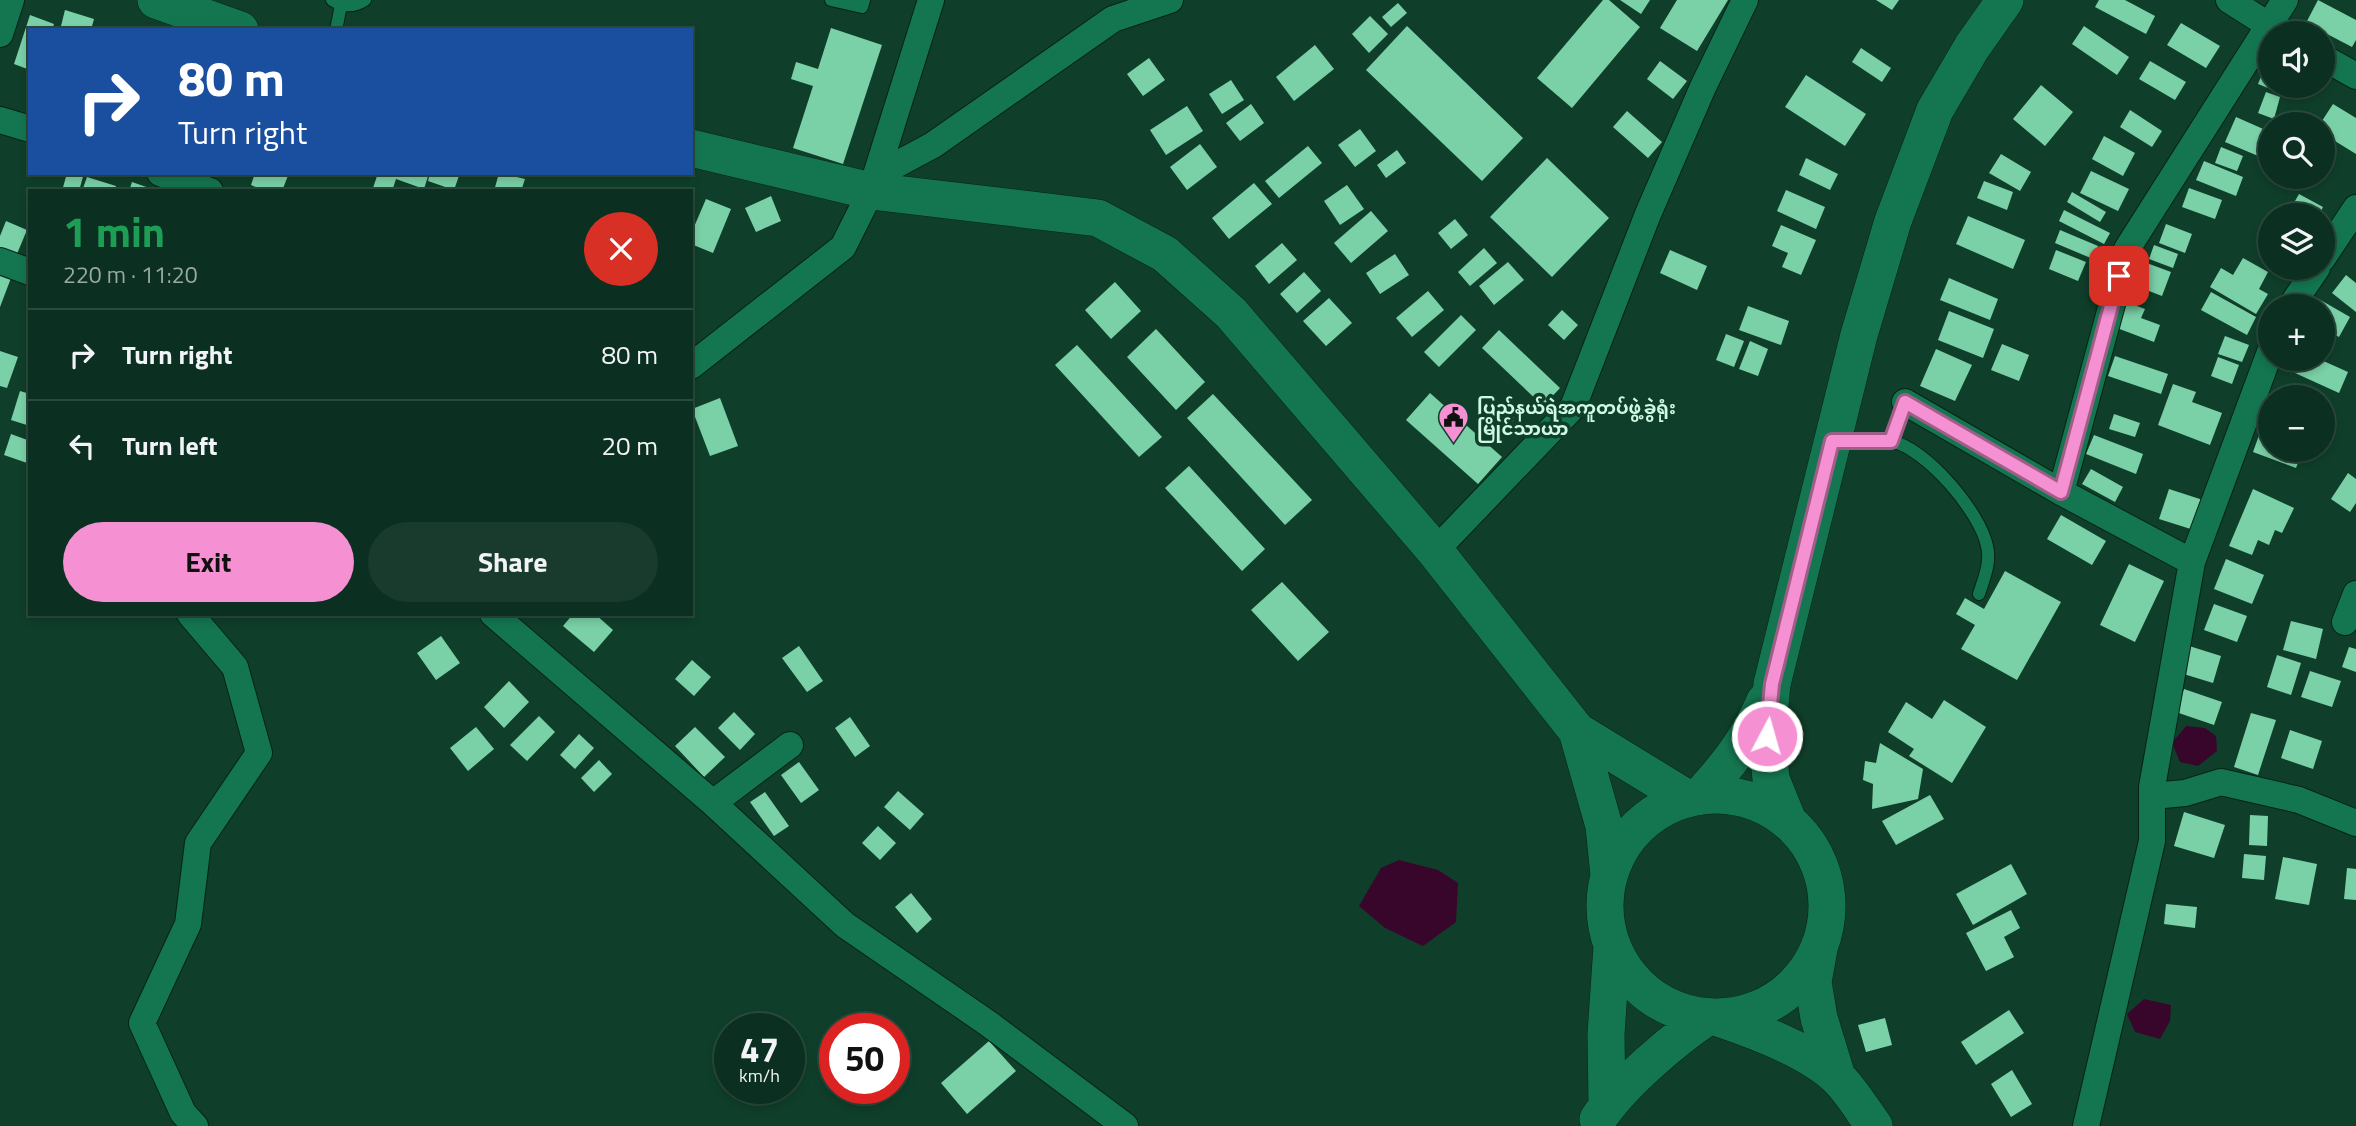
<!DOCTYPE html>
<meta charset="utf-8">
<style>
:root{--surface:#0b2f20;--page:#193b2d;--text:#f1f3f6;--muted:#9aa9a5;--line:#2b4a3e;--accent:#f591d2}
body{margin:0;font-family:"Titillium Web","Noto Sans Myanmar",sans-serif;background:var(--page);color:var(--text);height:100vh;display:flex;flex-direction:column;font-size:26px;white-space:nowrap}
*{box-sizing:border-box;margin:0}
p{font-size:23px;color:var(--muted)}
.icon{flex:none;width:38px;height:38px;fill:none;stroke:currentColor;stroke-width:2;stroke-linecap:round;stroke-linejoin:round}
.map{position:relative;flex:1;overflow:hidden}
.side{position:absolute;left:28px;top:189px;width:665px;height:427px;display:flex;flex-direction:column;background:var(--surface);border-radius:0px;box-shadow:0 4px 10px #0003,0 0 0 2px var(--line)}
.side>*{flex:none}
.banner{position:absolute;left:28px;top:28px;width:665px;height:147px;border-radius:0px;box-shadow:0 4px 10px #0003,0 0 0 2px var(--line);background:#1a4fa0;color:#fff;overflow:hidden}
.tools{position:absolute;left:2258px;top:21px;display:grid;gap:14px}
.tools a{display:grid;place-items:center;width:77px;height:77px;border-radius:50%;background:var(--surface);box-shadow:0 4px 10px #0003,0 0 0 2px var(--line);font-size:35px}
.speed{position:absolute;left:714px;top:1013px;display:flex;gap:14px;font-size:35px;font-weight:700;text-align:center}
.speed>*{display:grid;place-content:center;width:91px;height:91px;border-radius:50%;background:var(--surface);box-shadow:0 4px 10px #0003,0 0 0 2px var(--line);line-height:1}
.speed small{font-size:18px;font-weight:400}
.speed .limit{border:10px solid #d22;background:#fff;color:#111}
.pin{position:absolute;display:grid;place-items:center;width:60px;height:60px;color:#fff;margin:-30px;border-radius:14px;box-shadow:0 4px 10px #0006}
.me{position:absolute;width:77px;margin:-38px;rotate:6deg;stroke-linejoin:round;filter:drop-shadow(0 0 5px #0008)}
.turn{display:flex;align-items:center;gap:24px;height:147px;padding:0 35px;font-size:32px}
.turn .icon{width:91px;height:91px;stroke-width:2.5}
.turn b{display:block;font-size:49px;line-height:60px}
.round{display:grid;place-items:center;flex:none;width:74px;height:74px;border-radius:37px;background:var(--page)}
.overview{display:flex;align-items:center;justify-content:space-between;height:119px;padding:0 35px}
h1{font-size:42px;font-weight:700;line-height:52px;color:#1e9e55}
.action{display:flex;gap:14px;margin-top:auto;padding:14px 35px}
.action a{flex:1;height:80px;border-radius:42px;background:var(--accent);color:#111;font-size:28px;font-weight:700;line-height:80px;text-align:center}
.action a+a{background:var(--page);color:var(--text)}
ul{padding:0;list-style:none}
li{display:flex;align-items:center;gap:21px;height:91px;padding:0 35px;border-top:2px solid var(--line)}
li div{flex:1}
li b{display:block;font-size:26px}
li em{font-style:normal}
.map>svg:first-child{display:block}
</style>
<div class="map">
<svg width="2356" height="1126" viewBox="0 0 2356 1126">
<rect width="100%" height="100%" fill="#0f3f2a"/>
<path fill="#38062b" d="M2186,726L2205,728L2216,736L2217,751L2198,766L2180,762L2172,743Z
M1399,860L1438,870L1458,883L1456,922L1423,946L1385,928L1359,906L1381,868Z
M2144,999L2171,1005L2170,1021L2160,1039L2135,1032L2127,1014Z"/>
<path fill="#7bd1a7" d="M1603,0H1609L1640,27L1572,108L1537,78Z
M1620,0H1650L1641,14Z
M1677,0H1728L1697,51L1660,28Z
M1876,0H1899L1892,10Z
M2099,0H2125L2155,16L2146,34L2095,7Z
M2318,0L2356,20V40L2352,47L2306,23Z
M1398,3L1407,13L1391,27L1382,17Z
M65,10L94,19L91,30H60Z
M30,15L54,24L52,30H30V70L14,64Z
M1370,16L1388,34L1369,53L1352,34Z
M2181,23L2220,46L2206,68L2167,45Z
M1407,26L1523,138L1482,181L1366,70Z
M2084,26L2129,57L2117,75L2072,44Z
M831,28L882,45L843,164L793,148L813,86L791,79L796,62L818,69Z
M1315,45L1334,69L1294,101L1276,77Z
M1861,48L1891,68L1882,82L1852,62Z
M2270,54V86H2303L2297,100L2258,84Z
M1149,58L1165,80L1143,96L1127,74Z
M1660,61L1687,81L1673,99L1647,79Z
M2150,61L2186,82L2175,100L2139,79Z
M1806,75L1866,114L1845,146L1785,107Z
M1231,80L1244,100L1222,114L1209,94Z
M2041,85L2073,112L2045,146L2013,119Z
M2266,92L2280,97L2274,119L2258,113Z
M1251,104L1264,123L1240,141L1226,123Z
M2333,104L2356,118V154L2322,133L2320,124Z
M1187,106L1203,131L1166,155L1150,130Z
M2130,110L2162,131L2152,147L2120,127Z
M1627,111L1662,142L1648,158L1613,127Z
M2236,117L2270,132V161L2225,142Z
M1360,129L1376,151L1355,167L1338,145Z
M2104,136L2135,153L2123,176L2092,159Z
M1200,144L1217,167L1187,190L1170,167Z
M1308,146L1322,163L1279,198L1265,181Z
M2221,147L2243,156L2237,171L2215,163Z
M1397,150L1406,163L1386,178L1377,165Z
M2001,154L2031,172L2020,191L1989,173Z
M1547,158L1609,218L1552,277L1490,217Z
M1806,158L1838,174L1830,190L1799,175Z
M2204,161L2243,177L2236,196L2196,180Z
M2091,171L2129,189L2118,211L2080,193Z
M67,173H84L79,191H62Z
M255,173H289L282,191H265L251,185Z
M378,173H429L424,189L396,179L392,191H372Z
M430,173H460L454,190L428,181Z
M499,173L525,179L521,191H494Z
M87,177L116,186L115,191H82Z
M1984,181L2013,192L2007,210L1977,198Z
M132,182L155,190V191H129Z
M1254,183L1272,204L1229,239L1212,218Z
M1347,185L1364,209L1340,225L1324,201Z
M2189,188L2222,200L2215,219L2182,207Z
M1786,190L1825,207L1816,229L1777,211Z
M2072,192L2106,212L2100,222L2067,202Z
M2299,194L2323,207L2319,215H2287Z
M771,196L781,221L756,232L745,208Z
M706,199L731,209L713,253L691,244V234Z
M2064,210L2110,233L2104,244L2059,221Z
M1371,211L1388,231L1351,263L1334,243Z
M1968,216L2025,240L2013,269L1956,244Z
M1455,219L1468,235L1451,249L1438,233Z
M6,221L27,230L14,261L0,256V236Z
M2166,224L2192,234L2185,253L2159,243Z
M1781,225L1816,240L1801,275L1782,267L1788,253L1772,246Z
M2060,230L2098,246L2093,259L2055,243Z
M1282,243L1297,260L1269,284L1255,266Z
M2154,245L2178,254L2173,268L2149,259Z
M1484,248L1497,263L1470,286L1458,272Z
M1670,250L1707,266L1697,290L1660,273Z
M2056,250L2086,262L2078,281L2049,269Z
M1395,254L1409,275L1380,294L1366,273Z
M2243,258L2268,272L2259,289L2268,294L2256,314L2210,287L2221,268L2233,275Z
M1508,262L1524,280L1494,305L1479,286Z
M2144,262L2171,272L2162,296L2136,286Z
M1304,272L1321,291L1297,313L1280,294Z
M0,274L11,278L0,307Z
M2346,275L2356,283V312L2332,293Z
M1949,278L1998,299L1990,320L1940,300Z
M1115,282L1141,311L1111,339L1085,310Z
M1428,291L1444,310L1412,337L1396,318Z
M2211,292L2256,317L2247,335L2201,310Z
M1329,298L1352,323L1326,346L1303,321Z
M2317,298L2350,317L2339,337L2322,328V306H2312Z
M2126,302L2145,309L2141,318L2160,325L2154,342L2117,328Z
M1748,306L1789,321L1781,345L1739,330Z
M1562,310L1578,325L1564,340L1548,325Z
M1949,311L1994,329L1983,358L1938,340Z
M1461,315L1476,330L1439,367L1424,352Z
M1156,329L1205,382L1176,410L1127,357Z
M1499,330L1560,388L1543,406L1482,348Z
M1726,334L1744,341L1734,367L1716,360Z
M2225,336L2249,345L2242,362L2218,354Z
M1750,341L1768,349L1758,376L1739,369Z
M2002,344L2029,355L2019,381L1991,370Z
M1077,345L1162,437L1139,457L1055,365Z
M1936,349L1972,365L1955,401L1920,386Z
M0,351L18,357L7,388L0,386Z
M2115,356L2168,374L2161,394L2108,376Z
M2218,357L2239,365L2232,384L2211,376Z
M2301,359H2319L2348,372L2339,393L2295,373Z
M2173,384L2196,392L2192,402L2222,413L2210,445L2158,425Z
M2288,388L2309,397H2284Z
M20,391L30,394V426L11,420Z
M1430,393L1502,457L1478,484L1406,420Z
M1213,394L1312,500L1285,525L1187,418Z
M720,398L738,446L710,456L692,409Z
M2114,414L2140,423L2135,437L2109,429Z
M2262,427L2270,430V450H2303L2296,468L2253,452Z
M11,434L30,441V464L4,455Z
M2094,435L2143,454L2136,474L2086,454Z
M1189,466L1265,549L1242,571L1165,488Z
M2091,469L2123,487L2115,502L2082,484Z
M2348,473L2356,479V503L2350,512L2331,499Z
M2169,489L2206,501L2197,531L2159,519Z
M2253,489L2294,508L2282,533L2275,530L2269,545L2258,540L2252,555L2229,546Z
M2061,515L2106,541L2092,565L2047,539Z
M2226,559L2264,575L2252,604L2214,589Z
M2129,564L2164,581L2135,642L2100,625Z
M2005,571L2061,602L2017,680L1961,649L1975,625L1956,614L1965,598L1984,609Z
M1282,582L1329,632L1298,661L1251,610Z
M2214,604L2247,616L2237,642L2204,630Z
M573,614H595L613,630L594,652L563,626Z
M2291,621L2323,629L2316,659L2283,650Z
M441,636L460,663L436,680L417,653Z
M2186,645L2221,656L2213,683L2177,672Z
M799,646L823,681L807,692L782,658Z
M2349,647L2356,649V672L2342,667Z
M2277,655L2301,663L2291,695L2267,687Z
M692,660L711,677L694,696L675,679Z
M2310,671L2341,681L2332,707L2301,697Z
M509,681L529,702L504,728L484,707Z
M2184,689L2222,702L2214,725L2176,712Z
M1944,700L1986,727L1952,783L1909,756L1914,749L1888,732L1906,702L1932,719Z
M734,712L755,734L740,750L718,728Z
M2251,713L2276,720L2258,775L2234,767Z
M539,716L555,732L527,761L510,745Z
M850,717L870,746L855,757L835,728Z
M476,727L494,749L468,771L450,748Z
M695,727L725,757L704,777L675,746Z
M2290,730L2322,741L2313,769L2281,758Z
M579,734L594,748L575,769L560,755Z
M1880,743L1923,769L1918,799L1872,809L1873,784L1863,780L1865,761L1876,763Z
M599,760L612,774L594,792L581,778Z
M799,762L819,790L801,803L781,775Z
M898,791L924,814L910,830L884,807Z
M765,792L789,826L774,836L750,802Z
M1930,795L1944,819L1896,845L1882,821Z
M2184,812L2225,825L2214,858L2174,846Z
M2250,815L2268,816L2267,846L2249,845Z
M878,826L896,843L880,860L862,843Z
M2244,854L2266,856L2264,880L2242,878Z
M2283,857L2317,864L2309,905L2275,899Z
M2011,864L2027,894L1973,925L1956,894Z
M2347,868L2356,869V900L2344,899Z
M911,893L932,919L917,933L895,907Z
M2166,904L2197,907L2195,928L2164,924Z
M2011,910L2020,928L2004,937L2014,957L1986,971L1966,933Z
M2009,1010L2024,1033L1976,1065L1961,1042Z
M1885,1018L1892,1045L1866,1052L1858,1025Z
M989,1041L1016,1071L967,1114L941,1083Z
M2012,1070L2032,1104L2011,1117L1991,1084Z"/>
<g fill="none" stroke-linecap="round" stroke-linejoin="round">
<defs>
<path id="service" d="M332,0C343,7 354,7 365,0
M831,0L862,7L864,0
M336,30L341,5
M1836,441C1853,441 1874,437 1891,441C1926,448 1980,512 1987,546C1991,563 1984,578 1979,594
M1891,441L1905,402"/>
<path id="minor" d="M2229,0L2281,33
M0,34L11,0
M2322,57L2356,76
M0,120L30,129
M160,173L210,191
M877,175L933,145L1113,19L1170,0
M2322,259L2356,208
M0,261L30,272
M2291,306L2317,268
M691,366L843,247L871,191L931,0
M1905,402L2061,492L2192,562
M2061,492L2127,249L2285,0
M1435,551L1573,407L1648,214L1703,87L1745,0
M190,614L235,667L259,753L198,843L188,924L142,1023L183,1113L195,1126
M493,614L713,803L845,925L989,1024L1125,1126
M2345,622L2356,594
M2152,796L2185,793L2221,782L2299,800L2356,823
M713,803L790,745
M2086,1126L2152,841V787L2192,562L2270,352"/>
<path id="secondary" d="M156,0L240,30
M691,148L871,191L1098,218L1165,254L1231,313L1435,551L1577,731L1688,799
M1577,731L1604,826L1609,875
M1701,795C1729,764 1748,740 1765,701
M1605 906a111 111 0 1 1 222 0a111 111 0 1 1-222 0Z
M1788,821L1771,779L1767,736L1772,684L1859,335L1893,221L1935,110L1972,47L2005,0
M1819,949L1813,982L1819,1018L1837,1077
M1718,1018C1754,1030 1811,1051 1838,1078C1852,1092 1863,1111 1874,1126
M1607,1106L1606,1034L1612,946
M1598,1119C1622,1083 1672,1041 1707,1017"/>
</defs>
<use href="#service" stroke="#062316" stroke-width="14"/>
<use href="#minor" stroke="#062316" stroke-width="28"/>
<use href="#secondary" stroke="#062316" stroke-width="38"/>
<use href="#service" stroke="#147650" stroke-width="12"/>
<use href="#minor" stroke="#147650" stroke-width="26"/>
<use href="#secondary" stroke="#147650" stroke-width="37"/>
</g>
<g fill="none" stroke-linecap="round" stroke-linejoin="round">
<defs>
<path id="route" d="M1767,736L1772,684L1832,441H1891L1905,402L2061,492L2119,276"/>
</defs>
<use href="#route" stroke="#9f5e88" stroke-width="18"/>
<use href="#route" stroke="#f591d2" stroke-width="12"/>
</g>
<defs>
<symbol id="civic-pin" viewBox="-11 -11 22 30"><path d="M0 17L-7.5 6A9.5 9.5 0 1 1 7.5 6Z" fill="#f591d2" stroke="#0f3f2a"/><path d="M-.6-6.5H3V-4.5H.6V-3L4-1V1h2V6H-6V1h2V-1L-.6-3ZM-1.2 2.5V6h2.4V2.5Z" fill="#111"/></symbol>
</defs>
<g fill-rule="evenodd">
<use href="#civic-pin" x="1436" y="400" width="35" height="47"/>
</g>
<g text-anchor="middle" stroke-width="7" stroke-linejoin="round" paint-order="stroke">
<g font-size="18" font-weight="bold" fill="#d0f9e3" stroke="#0f3f2a" text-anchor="start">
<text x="1477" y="414">ပြည်နယ်ရဲအကူတပ်ဖွဲ့ခွဲရုံး<tspan x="1477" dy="21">မြိုင်သာယာ</tspan></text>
</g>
</g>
</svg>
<div class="tools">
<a><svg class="icon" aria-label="sound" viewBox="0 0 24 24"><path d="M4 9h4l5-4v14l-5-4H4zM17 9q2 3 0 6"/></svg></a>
<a><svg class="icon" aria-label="search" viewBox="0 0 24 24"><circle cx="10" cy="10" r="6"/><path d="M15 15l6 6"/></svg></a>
<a><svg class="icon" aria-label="layers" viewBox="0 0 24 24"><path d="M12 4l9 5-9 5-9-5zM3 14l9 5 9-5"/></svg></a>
<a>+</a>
<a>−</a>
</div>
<div class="speed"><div>47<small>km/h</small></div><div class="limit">50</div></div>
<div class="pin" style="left:2119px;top:276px;background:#d93025"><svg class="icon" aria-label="arrive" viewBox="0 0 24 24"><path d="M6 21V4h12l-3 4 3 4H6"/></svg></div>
<svg class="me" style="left:1767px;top:736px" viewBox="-20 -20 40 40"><circle r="17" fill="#f591d2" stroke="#fff" stroke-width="3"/><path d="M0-11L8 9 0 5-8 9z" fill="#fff"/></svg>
<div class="banner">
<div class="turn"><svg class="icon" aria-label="right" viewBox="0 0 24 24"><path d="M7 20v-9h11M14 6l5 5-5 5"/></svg><div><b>80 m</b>Turn right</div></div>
</div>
<section class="side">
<div class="overview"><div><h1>1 min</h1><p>220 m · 11:20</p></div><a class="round" style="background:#d93025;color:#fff"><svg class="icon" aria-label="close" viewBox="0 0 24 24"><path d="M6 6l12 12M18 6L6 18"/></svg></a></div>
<ul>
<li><svg class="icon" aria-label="right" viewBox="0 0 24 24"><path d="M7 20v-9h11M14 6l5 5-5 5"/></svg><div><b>Turn right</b></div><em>80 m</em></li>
<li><svg class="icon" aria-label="left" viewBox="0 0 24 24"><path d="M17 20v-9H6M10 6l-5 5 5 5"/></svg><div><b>Turn left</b></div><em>20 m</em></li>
</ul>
<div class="action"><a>Exit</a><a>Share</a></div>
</section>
</div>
